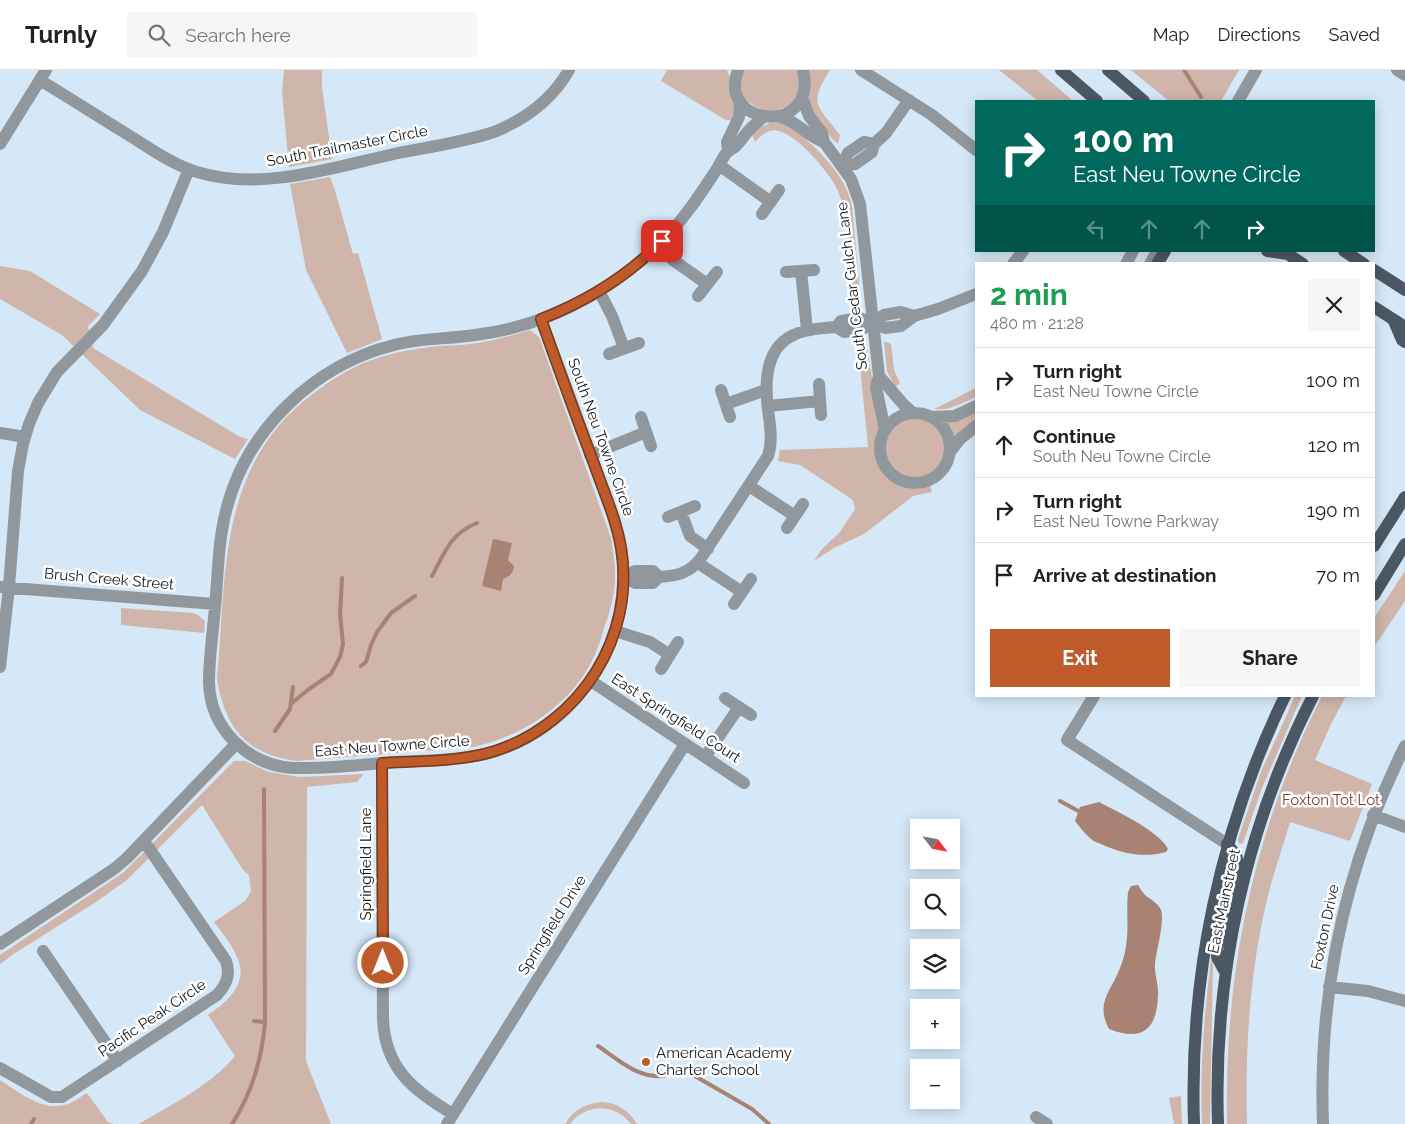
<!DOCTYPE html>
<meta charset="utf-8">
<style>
:root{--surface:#fff;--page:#f6f6f6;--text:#222;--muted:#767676;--line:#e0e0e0;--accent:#bf5a2a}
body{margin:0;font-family:Raleway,sans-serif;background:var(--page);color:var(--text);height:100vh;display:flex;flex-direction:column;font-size:19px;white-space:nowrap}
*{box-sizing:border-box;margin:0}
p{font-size:16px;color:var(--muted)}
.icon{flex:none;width:28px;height:28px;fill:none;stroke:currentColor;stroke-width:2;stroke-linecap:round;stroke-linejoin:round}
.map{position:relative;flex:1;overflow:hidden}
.details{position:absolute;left:975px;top:192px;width:400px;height:435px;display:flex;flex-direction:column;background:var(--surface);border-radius:0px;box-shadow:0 2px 12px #0003}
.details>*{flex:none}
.guide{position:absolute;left:975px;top:30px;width:400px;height:152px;border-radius:0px;box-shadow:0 2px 12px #0003;background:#00695c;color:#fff;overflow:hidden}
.needle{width:32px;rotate:122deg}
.buttons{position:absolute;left:910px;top:749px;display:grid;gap:10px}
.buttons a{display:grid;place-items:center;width:50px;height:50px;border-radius:0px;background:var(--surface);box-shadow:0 2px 12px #0003;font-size:25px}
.pin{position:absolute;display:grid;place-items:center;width:42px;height:42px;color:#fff;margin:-21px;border-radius:10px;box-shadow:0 2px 8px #0006}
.me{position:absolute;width:55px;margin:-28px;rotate:0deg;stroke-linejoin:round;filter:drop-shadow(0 0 4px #0008)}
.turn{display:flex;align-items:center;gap:18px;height:105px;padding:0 15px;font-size:22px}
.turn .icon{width:65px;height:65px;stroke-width:2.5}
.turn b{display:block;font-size:35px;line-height:42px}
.lanes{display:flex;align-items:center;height:48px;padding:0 15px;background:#0003;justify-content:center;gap:25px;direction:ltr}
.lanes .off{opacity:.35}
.round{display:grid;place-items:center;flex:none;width:52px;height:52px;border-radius:0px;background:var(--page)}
.head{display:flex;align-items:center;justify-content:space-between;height:85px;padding:0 15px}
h1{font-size:30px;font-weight:700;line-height:38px;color:#1e9e55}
.primary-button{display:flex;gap:10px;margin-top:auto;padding:10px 15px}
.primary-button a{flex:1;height:58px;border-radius:0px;background:var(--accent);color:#fff;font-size:20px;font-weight:700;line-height:58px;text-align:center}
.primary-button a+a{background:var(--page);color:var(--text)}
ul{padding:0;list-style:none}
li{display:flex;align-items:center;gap:15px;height:65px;padding:0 15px;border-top:1px solid var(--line)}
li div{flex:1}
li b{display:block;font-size:19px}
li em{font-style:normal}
header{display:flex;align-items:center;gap:30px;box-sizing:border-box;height:70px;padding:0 25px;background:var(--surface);border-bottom:1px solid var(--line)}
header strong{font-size:24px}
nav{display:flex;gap:28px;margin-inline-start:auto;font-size:18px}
.search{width:350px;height:45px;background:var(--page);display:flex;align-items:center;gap:12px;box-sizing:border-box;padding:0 18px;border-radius:0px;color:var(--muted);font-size:19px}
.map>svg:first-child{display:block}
</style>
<header>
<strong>Turnly</strong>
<div class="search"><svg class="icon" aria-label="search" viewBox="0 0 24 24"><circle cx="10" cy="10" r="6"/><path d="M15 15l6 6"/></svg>Search here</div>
<nav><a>Map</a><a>Directions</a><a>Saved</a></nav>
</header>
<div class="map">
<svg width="1405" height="1054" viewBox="0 0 1405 1054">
<rect width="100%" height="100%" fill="#d5e8f7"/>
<path fill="#cfb5aa" d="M284,0H322V17L332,89L289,97L282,22Z
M667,0H727C734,16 736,34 732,51L724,49L661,11Z
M743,0H798L801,16L792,35L769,43C747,33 735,27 743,0Z
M809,0H830C808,35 817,35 840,65L838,74C828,66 809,41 809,28C808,18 810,10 809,0Z
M999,0H1037L1073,31H1038Z
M1131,0H1239L1221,31H1169Z
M772,52C794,52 831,91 842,111C847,119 850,127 852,136L861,234L855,228C850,194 851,144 835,115C831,107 824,100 819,93C810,83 802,74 791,67C775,57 768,58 755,72L752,64L757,59Z
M330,107L334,117L353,184L358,183L382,269L347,283L306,200L290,114Z
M0,196L30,201L100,244L88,256L93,278L240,367L248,369L235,389L140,340L62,265L0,229Z
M530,260L539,267L611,468C613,482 616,496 615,510C614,527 610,542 604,558C600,573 595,587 587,600C563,640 517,668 473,677L297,691C247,685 225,658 217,609C227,502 217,395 314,323C335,307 356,294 381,287C400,281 420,278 440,276C453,275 466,275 478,273C496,270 513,265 530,260Z
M884,271L891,274L894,300L900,313L895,317L887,301Z
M866,272L880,354L876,380L879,394L886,404L901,415L912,418L930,416L932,422L913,426L864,464L834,478L814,491L821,480L840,462L855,439L853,430L800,395L778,391L780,380L868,377L858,275Z
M976,318V327C962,333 950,341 934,339Z
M976,341V350L954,366L945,353Z
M884 379a31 31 0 1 1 62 0a31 31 0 1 1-62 0Z
M1405,501V531L1374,577V548Z
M121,538L193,543L198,545L205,551L204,563L121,555Z
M1295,626H1302L1262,718L1243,773L1240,774L1238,772V769L1261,702Z
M1322,626H1346L1331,654L1315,690L1372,714L1350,771L1290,752C1284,773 1277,793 1271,814C1250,892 1245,974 1247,1054H1227C1224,903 1253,761 1322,626Z
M234,691H245L269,702L300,707L364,704L357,712L307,717L306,991L331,1054H139C172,1034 210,1016 235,986L208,945C229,931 250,912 236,885C231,873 222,863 214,852L245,831L251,822L249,805L243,800L202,735L127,810L96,832L12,885L0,894V885L124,802Z
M1211,890H1213L1210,1054H1202C1200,999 1204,944 1211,890Z
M0,1010C20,1023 45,1044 70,1033C76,1031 81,1026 87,1023L108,1052L114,1054H0Z
M1181,1026L1182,1054H1174L1169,1028Z
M601,1032C617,1032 629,1041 637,1054H631C615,1033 586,1033 570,1054H565C574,1040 584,1034 601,1032Z"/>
<path fill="#a88374" d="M493,469L512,473L508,490L514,496C513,504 510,506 503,509L501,521L482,516Z
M1099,732C1118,742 1159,761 1168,779L1166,782C1143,788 1123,784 1101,774C1098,773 1093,771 1091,769C1085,764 1080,757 1075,751L1080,737Z
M1138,815C1140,818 1142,822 1145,825C1151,830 1157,832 1161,840C1165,852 1156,881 1155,894C1154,904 1159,915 1158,925C1157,960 1142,972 1109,959C1095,932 1111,922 1120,898C1123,891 1125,883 1126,876C1129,858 1126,839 1128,822L1131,816Z"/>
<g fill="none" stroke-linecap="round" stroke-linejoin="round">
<path stroke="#a88374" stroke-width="4" d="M1184,0L1201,27
M432,506C445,482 450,464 477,453
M361,596L366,592L371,575L377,562L391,543L415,526
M292,633L309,619L331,604L340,587L343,574L340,544L342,508
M275,661L290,639L293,617
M1060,731L1082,743
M254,951L265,952
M598,976C616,988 637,1008 661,1006C670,1005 678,1001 688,1002L752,1039L769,1054
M31,1054L34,1049
M232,1054C252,1023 262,989 265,952L264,719"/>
<path stroke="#90989e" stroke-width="12" d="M738,0C716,57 819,67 803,0
M861,0L932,45L976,80
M1397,0L1405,5
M40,10C70,29 100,47 130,66C151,79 173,95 197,102C261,122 334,97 398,83C430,77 464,72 494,62C526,49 552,30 569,0
M802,27L809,46L822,63L824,72L851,109L860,134L879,306L876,317L885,360
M1238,31L1256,0
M779,47C797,51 807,66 824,72
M0,74L46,0
M728,82L727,72L739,47L740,31
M719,95L771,132
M842,96L855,94L872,82L874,74L886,63L909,30
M842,96L848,83L864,72L874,74
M762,144L779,120
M658,175L673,190L707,214
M1013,194L1023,181
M1126,194L1133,181
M1150,194L1157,181
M801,201L807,260
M786,202L814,200
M599,221L612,246L624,278
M698,226L717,202
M541,249L612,443C618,461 623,479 623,498C627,581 572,658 493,682C461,691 427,690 395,692C361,695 327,699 293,698C248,695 210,659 209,612C209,587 213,562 215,537C218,505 218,472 226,441C246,360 314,295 394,275C420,268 448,269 475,265C515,260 554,247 589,227C629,204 664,174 691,137C700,125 708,112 717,99C720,94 723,87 727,82C729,80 734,78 736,76C739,73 742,69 745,65C750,58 757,53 763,47
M836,257L841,251L860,248L885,258L901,256L914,246L938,239L976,224
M609,284L639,273
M879,306L903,334L913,343
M819,314L821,345
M721,320L730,347
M726,334L766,320
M768,336L820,331
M880 378a35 35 0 1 1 70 0a35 35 0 1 1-70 0Z
M641,347L651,376
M931,347L955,346L976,336
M0,363L25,367
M950,382L960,369L976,356
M590,385L646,362
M749,416L795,446
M681,442L690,466L708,479
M668,447L695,436
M787,458L803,434
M698,493L742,522
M624,506L635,513H653L659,507C677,506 690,503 701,488L768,386C773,371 770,355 768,340C764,307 766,270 805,261C815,258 826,258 836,257L844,262L861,260L884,245L901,242L914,246
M624,506L635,501H653L659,507
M0,517L215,534
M734,534L751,509
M615,561L650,572L670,585
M0,597L9,517L18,401L23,374L29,354L38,333L57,302L103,255L142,201L163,162L189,99
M661,599L678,572
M591,611L744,713
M1094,626L1067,670L1227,774
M725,628L751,645
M705,687L739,637
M382,693L383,949C385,999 414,1021 453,1044
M1373,745L1405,757
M0,874L114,799L127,788L236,674
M43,881L118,991
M1329,917L1368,921L1405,931
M0,998L51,1027H62L217,925C226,915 231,905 226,891L144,771
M1036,1047L1047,1054
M447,1054L685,674
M1323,1054C1318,922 1346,794 1405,676"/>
<path stroke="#4b5863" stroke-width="12" d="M1061,0L1097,31
M1108,0L1144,31
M1267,181L1288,184
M1283,181L1303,194
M1344,181L1364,194
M1157,194L1165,181
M1374,200L1405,220
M1374,237L1405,257
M1393,249L1402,270L1405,272
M1374,476L1405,427
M1374,525L1405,474
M1225,902L1217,887V879L1237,789L1236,785L1227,774
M1194,1054C1189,906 1220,760 1285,626
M1218,1054C1213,905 1245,759 1313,626"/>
</g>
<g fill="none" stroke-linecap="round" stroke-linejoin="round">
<defs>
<path id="route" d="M383,893L382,693C419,691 459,692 495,681C580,653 636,567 621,478C616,448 603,420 593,391C575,344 558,297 541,249C587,231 628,206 662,171"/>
</defs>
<use href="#route" stroke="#7c3a1b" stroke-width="12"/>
<use href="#route" stroke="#bf5a2a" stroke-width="9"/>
</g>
<circle fill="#bf5a2a" stroke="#fff" stroke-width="2" cx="646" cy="992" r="5"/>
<g text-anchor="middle" stroke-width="5" stroke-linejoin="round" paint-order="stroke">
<g font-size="15" fill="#131a1f" stroke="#fff">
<text transform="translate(347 76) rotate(-11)" y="5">South Trailmaster Circle</text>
<text transform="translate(852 216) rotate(-97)" y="5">South Cedar Gulch Lane</text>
<text transform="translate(601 367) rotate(70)" y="5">South Neu Towne Circle</text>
<text transform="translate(109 509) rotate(5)" y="5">Brush Creek Street</text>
<text transform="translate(676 648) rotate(33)" y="5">East Springfield Court</text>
<text transform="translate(392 676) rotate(-4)" y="5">East Neu Towne Circle</text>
<text transform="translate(366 794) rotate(-90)" y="5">Springfield Lane</text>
<text transform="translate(1224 831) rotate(-78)" y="5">East Mainstreet</text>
<text transform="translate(552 855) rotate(-58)" y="5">Springfield Drive</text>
<text transform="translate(1325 857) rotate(-78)" y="5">Foxton Drive</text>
<text transform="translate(152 948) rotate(-34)" y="5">Pacific Peak Circle</text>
</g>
<g font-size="15" fill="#79442d" stroke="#fff">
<text x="1331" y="735">Foxton Tot Lot</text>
</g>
<g font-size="15" fill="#131a1f" stroke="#fff" text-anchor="start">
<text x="656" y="988">American Academy<tspan x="656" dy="17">Charter School</tspan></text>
</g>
</g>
</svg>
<div class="buttons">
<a><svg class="needle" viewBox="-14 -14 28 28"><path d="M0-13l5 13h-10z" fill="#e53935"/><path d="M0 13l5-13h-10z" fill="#767676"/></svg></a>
<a><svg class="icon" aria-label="search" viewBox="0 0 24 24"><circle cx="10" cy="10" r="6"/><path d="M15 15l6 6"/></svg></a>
<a><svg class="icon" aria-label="layers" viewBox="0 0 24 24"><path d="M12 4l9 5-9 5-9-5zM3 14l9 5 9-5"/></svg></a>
<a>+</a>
<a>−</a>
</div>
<div class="pin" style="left:662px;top:171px;background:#d93025"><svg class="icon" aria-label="arrive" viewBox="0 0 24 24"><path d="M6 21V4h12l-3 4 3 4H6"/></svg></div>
<svg class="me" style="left:383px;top:893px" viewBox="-20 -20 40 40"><circle r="17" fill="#bf5a2a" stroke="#fff" stroke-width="3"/><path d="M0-11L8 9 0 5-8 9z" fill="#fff"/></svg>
<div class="guide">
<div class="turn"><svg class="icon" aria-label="right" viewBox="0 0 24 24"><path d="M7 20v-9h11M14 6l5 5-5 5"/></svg><div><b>100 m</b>East Neu Towne Circle</div></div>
<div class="lanes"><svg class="icon off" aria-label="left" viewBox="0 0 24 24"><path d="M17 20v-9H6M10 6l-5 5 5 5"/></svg><svg class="icon off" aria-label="ahead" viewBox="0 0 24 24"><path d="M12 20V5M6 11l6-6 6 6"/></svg><svg class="icon off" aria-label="ahead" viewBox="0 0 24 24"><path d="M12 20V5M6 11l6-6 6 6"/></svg><svg class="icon" aria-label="right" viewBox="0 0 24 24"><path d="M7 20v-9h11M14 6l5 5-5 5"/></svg></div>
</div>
<section class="details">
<div class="head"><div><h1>2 min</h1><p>480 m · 21:28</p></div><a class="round"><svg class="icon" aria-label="close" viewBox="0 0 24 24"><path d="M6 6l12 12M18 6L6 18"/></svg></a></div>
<ul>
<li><svg class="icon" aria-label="right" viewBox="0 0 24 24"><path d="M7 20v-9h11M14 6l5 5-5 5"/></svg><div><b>Turn right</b><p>East Neu Towne Circle</p></div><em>100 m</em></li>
<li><svg class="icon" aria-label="ahead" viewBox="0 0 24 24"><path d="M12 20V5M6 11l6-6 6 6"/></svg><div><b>Continue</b><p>South Neu Towne Circle</p></div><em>120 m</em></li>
<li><svg class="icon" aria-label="right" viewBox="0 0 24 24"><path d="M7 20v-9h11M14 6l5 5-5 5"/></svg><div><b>Turn right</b><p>East Neu Towne Parkway</p></div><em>190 m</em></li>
<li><svg class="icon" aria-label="arrive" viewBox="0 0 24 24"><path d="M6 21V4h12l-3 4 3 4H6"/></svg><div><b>Arrive at destination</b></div><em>70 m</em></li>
</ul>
<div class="primary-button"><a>Exit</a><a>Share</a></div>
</section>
</div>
